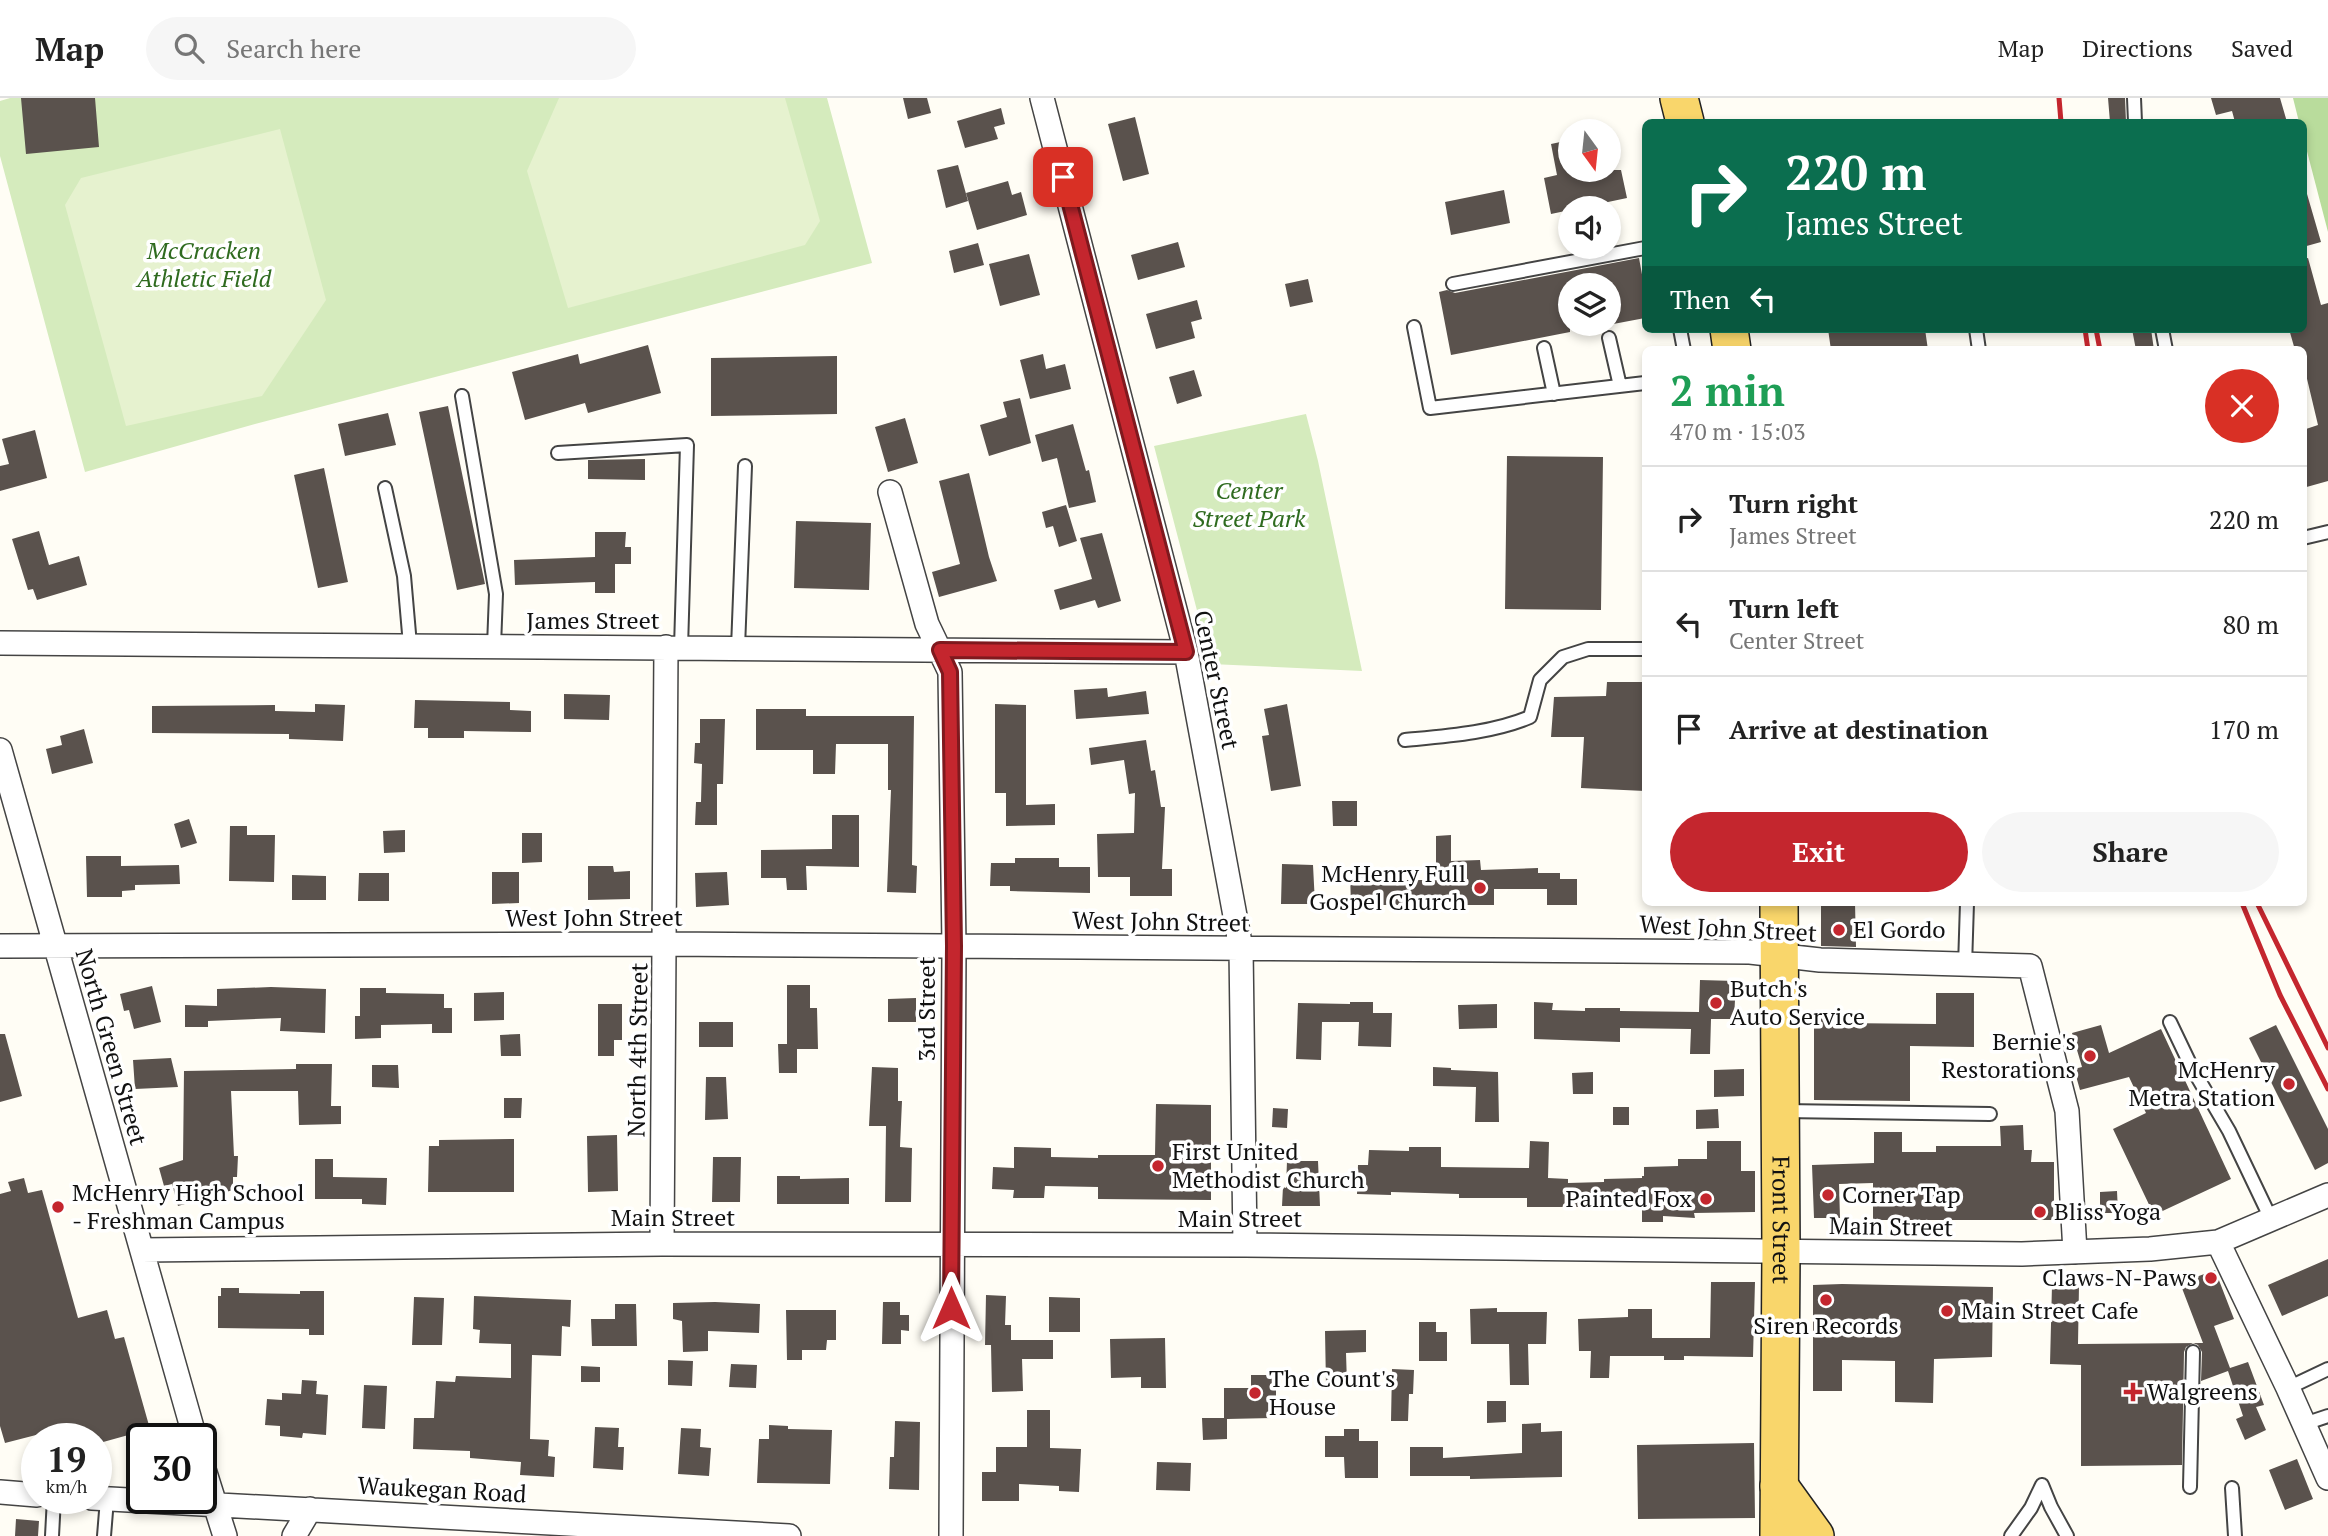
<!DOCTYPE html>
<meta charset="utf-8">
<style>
:root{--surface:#fff;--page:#f6f6f6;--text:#222;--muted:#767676;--line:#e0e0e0;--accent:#c4262e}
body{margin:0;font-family:"PT Serif",serif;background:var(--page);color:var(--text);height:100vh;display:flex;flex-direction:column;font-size:26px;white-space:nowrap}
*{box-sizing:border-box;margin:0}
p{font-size:23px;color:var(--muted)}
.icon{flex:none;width:38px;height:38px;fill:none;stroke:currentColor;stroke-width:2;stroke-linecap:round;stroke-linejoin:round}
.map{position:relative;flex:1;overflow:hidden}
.side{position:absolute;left:1642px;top:248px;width:665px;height:560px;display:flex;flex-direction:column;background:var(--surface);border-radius:10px;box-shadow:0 4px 10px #0003}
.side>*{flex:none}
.guide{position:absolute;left:1642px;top:21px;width:665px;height:214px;border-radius:10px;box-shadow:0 4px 10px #0003;background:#0b6e4f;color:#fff;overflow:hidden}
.needle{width:46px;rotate:165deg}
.tools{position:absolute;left:1558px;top:21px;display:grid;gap:14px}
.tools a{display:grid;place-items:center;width:63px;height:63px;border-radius:50%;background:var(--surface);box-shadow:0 4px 10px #0003;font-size:35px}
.speed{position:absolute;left:21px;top:1325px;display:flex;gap:14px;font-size:35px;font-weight:700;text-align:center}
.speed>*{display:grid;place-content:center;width:91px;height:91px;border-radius:50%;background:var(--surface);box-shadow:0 4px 10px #0003;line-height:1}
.speed small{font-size:18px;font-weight:400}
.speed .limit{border:4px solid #111;border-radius:10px;background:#fff;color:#111}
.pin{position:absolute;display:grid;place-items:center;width:60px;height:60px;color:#fff;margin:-30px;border-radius:14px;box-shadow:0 4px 10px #0006}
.me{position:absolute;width:77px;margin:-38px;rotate:0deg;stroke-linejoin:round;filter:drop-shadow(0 0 5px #0008)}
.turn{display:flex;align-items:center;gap:24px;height:147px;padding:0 28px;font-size:32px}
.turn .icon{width:91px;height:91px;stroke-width:2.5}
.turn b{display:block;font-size:49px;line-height:60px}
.then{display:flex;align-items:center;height:66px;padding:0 28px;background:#0003;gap:14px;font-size:26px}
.round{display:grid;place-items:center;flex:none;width:74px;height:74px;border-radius:37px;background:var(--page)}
.overview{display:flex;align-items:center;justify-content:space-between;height:119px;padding:0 28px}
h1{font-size:42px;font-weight:600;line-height:52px;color:#1e9e55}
.action{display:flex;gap:14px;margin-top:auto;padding:14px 28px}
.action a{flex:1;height:80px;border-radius:42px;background:var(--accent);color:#fff;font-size:28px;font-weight:600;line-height:80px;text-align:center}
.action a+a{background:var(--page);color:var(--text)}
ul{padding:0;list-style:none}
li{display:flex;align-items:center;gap:21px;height:105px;padding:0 28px;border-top:2px solid var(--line)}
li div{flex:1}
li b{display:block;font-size:26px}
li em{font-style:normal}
header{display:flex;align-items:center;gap:42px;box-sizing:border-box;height:98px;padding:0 35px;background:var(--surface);border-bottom:2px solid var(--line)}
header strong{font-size:33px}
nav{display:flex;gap:38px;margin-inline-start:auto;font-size:24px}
.search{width:490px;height:63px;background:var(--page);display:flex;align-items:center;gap:18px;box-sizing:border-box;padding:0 24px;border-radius:38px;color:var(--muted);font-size:26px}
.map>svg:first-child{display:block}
</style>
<header>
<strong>Map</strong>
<div class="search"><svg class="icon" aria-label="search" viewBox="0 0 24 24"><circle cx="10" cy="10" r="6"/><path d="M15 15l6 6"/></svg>Search here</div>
<nav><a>Map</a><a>Directions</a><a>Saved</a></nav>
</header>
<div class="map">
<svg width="2328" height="1438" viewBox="0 0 2328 1438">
<rect width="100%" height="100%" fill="#fffdf5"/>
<path fill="#d5ebbd" d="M10,0H827L872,165L255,326L85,374L0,58V3Z
M1306,316L1318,363L1362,573L1211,566L1154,348Z"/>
<path fill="#b9dc9c" d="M2293,0H2328V134L2303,38V24H2299Z"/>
<path fill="#e6f2cf" d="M559,0H785L820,123L805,147L568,210L527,73Z
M280,31L326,202L262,298L126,328L65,107L81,80Z"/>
<path fill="#5a524d" d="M21,0H95L99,49L26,56Z
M903,0H927L931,15L908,21Z
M2108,0H2125L2126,24H2110Z
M2211,0H2280L2287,24H2235L2232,13L2216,17Z
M1001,10L1005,26L994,29L998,41L965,50L957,23Z
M1135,19L1149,76L1123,83L1108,26Z
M1570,42V72H1621L1627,100L1551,116L1544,80L1557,77L1551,46Z
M958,67L968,103L946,110L937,72Z
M1008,83L1012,97L1021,94L1027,117L977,132L966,95Z
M1504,92L1510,125L1451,137L1445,104Z
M2307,96L2321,144L2303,149V97Z
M1178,144L1185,169L1138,182L1131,157Z
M978,145L984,167L954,175L949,153Z
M1029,156L1040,197L1000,208L989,166Z
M1639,160L1645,193V220L1608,227V187H1570V234L1451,257L1439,194L1447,192L1455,195Z
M2308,160L2321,207L2328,205V383L2303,390V332L2318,327L2303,264V252H2295L2289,231H2303V161Z
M1308,181L1313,204L1290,209L1285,186Z
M1197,202L1202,221L1191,224L1195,240L1156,251L1146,216Z
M1828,231H1925L1928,252H1831Z
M2132,231H2151L2154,252H2136Z
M648,247L661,295L588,315L585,305L525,322L512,274L578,256L580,266Z
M1043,256L1046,271L1065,266L1071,291L1030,301L1020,262Z
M837,258V316L711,318V260Z
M1194,272L1202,298L1177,306L1169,279Z
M1020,300L1031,345L989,358L980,327L1007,319L1003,304Z
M448,308L485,486L457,492L419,314Z
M388,315L396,347L345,358L338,326Z
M905,320L918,365L888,374L875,329Z
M1073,326L1086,373L1089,372L1096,404L1069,410L1057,360L1042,364L1035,337Z
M35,332L47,380L0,393V368L9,366L2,341Z
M1507,358L1603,359L1601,512L1505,511Z
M645,361V382L588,381V362Z
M324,370L348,484L318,490L294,377Z
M969,375L989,459L997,483L939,499L932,474L960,466L939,383Z
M1066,407L1077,443L1059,449L1053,428L1046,430L1042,414Z
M796,423L871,425L869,492L794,490Z
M39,433L49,467L79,458L87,487L37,502L33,491L28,492L12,441Z
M595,434H626L625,449H631V466H615V495H595V484L515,487L514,462L595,459Z
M1102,435L1121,503L1098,510L1095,502L1060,512L1054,492L1092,481L1080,440Z
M1607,584H1645V693L1581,690L1584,639H1551L1554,599L1606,598Z
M1107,590L1108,599L1146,593L1149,616L1076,621L1074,592Z
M564,596L610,597L609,622L564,621Z
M415,602L510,604V612L531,613V634L464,633V640H428V630H414Z
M315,606L345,607L343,643L289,641V636L152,635V608L275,607V613L315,614Z
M995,606L1026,607V707L1055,706V727L1006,728V695H995Z
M1287,606L1301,688L1271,693L1262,638L1269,637L1264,611Z
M756,611H806V618H914L912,767L917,768L916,795L887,794L891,692H888V646H836L835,676H813V652H756Z
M700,621H725L723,686H717V727H695L696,704H701L702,666L694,665L695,645H700Z
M84,631L93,665L52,676L46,651L62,647L60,638Z
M1146,642L1151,673L1155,672L1161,709H1165L1162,771H1172V798H1130V779H1098L1097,736L1134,735L1135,695L1129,696L1124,662L1091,667L1089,650Z
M1332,703H1357V728H1333Z
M832,717H859V769L806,768L807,792H787L786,780H761V752L832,751Z
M189,721L197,745L181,750L174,726Z
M230,728H247V737H275L274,784L229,783Z
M405,732V754L384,755L383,733Z
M522,735H542V764L522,765Z
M1451,737V763L1480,762L1481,772L1538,770V775H1560V781H1577V807H1547V791H1494V807H1351L1350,776H1387V782H1436V738Z
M86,758H121V768L179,767L180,786L135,787V792L122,793V799H87Z
M1015,760H1059V769H1090V795L1010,793V788H990L991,765H1015Z
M1282,766L1313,767L1315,806H1281Z
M588,768H613L614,774L630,773V801L588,802Z
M492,774H519V805L492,806Z
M727,774L729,807L696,809L695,775Z
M359,775H389V803H358Z
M292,777L326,778V802H292Z
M1821,805H1855L1856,849L1821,848Z
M1700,882L1736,883L1734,921H1711L1710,956H1690L1691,931L1620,930V944L1534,941V904L1553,905L1552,912L1585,913V910H1620V913L1699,914Z
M787,887H810V910H817L818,951H797V975H779L778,946H787Z
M152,888L161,924L134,931L129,912L124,913L120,896Z
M271,889L326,891L325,935L280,933L281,920L208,923V929H185V907L217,908V891Z
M360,890H386V895L444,896V910H452V935H432V926L381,927V940L355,941V918H360Z
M504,894V922L474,923V895Z
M1936,895H1974V949L1910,948V1003L1814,1002V918H1837L1840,925L1936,926Z
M916,900V924H888V901Z
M1350,904H1373V915H1392L1391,949L1358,948L1359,924H1322L1321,962L1296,961L1298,905L1350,906Z
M598,906H622V942H614V958H598Z
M1497,906V930L1459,931L1458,907Z
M699,924H733V949H699Z
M2101,927L2109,955L2161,931L2231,1081L2154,1117L2113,1031L2146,1015L2129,979L2080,992L2074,971L2082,969L2072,935Z
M2276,927L2328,1031V1065L2315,1072L2249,940Z
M0,936H5L22,998L0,1004Z
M520,936L521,958H501L500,937Z
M171,960L178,989L135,991L133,962Z
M296,966H332L331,1008H341V1026L299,1027L298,993H231L234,1058H238L237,1079H233V1092L178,1108L172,1086L164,1088L159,1070L183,1062L184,973L296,971Z
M372,967H398L399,990L372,989Z
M872,969L898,970V1003H902L900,1049L912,1050L911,1104H885L886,1028H869Z
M1433,969L1451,970V972L1498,974L1499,1024H1475L1476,989L1433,988Z
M1744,971V998L1714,999V972Z
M1593,974V996H1573L1572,975Z
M706,979H726L728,1021L705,1022Z
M504,1000H522L521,1020H504Z
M1156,1006L1211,1007V1102L1098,1101V1089L1045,1088L1044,1100H1013L1014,1092L992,1091L993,1069L1014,1070V1049L1051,1050V1059L1098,1060V1057H1155Z
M1613,1009H1629V1027H1613Z
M1273,1010L1288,1011L1287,1030L1272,1029Z
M1718,1011L1719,1030L1696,1031V1012Z
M2023,1027L2024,1052H2032L2031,1064H2054V1122H1873V1085L1839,1086L1840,1120H1814L1812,1067L1874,1065V1034H1902V1054H1936V1048H2001L2000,1028Z
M617,1037L618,1093L588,1094L587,1038Z
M514,1041V1094H428L429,1048H439V1042Z
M1530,1043L1549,1044L1548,1080L1568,1081V1085L1604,1084V1081L1642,1080V1078H1644V1069L1678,1068V1061H1707V1043H1741V1073H1755V1114L1694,1115L1695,1120L1663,1118V1124H1642V1109H1527V1100H1459V1096L1391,1094V1097L1357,1096L1358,1067H1368L1369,1052L1409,1053V1049H1441V1069L1529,1070Z
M713,1059H741L740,1104H712Z
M315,1061H333V1079L387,1080L386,1107L362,1106V1101H315Z
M1287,1063H1318L1320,1108H1282L1283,1089L1286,1090Z
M777,1078H800V1081L849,1080V1106H777Z
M24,1080L28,1095L42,1092L78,1220L107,1212L115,1241L124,1239L150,1331L96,1346V1340H37L36,1337L5,1345L0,1328V1096L11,1093L8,1084Z
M2117,1093L2118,1115H2100V1094Z
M2328,1161V1198L2282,1218L2268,1187Z
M2215,1172L2234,1221L2214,1228L2230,1270L2248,1264L2264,1307L2256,1309L2266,1332L2245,1342L2236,1321L2243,1318L2228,1273L2201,1283L2202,1254L2198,1247L2193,1245L2186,1249L2184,1254L2182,1367L2081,1368V1267L2050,1266L2052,1187H2079L2078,1246L2203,1245L2180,1185Z
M1711,1184H1755L1753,1259L1684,1258V1262H1664V1258H1610L1609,1280H1590L1591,1253H1579L1578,1221L1628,1219V1211H1652V1240H1710Z
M1842,1186L1993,1189L1992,1259L1934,1261L1933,1305L1895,1304V1263L1842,1262V1293H1813V1187Z
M221,1190H239V1195L300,1196V1193H324V1237H309V1231L218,1230V1198H221Z
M986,1197L1006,1198L1005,1227H1011V1242H1053V1261H1022L1023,1293L992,1294L991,1247H985Z
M474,1198L571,1202L570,1229L562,1228L561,1258L532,1257L530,1341L549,1342L548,1358L555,1359L554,1379L520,1377L521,1364L470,1360V1353L413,1351L414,1320H434L436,1283L455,1284L456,1278L511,1280V1246L479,1245L480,1232L473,1231Z
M414,1199L444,1200L442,1247H412Z
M1049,1199L1080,1200V1234H1049Z
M715,1204L760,1206L759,1235L708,1233V1253L683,1254L682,1223L673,1221V1205Z
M883,1204H900V1217H909V1233L901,1232V1246H882Z
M615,1206H636L637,1248H592L591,1221H615Z
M1497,1210V1214H1547L1546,1246H1528L1529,1287H1510L1509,1246H1471L1470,1211Z
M786,1212H836V1242H827L826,1252H802V1262H787Z
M1419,1224H1436V1234H1447V1263H1419Z
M1366,1232V1254L1346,1255L1347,1286L1326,1287L1325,1233Z
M1165,1240L1166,1290H1141V1279L1111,1280L1110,1241Z
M668,1262L693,1263L692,1288L668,1287Z
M731,1266L757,1267L756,1290L729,1289Z
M581,1268L600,1269V1284H581Z
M1392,1271L1414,1272L1413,1296H1409L1408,1323H1391Z
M1251,1277H1276V1320L1227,1321V1341L1203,1342L1202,1320H1224V1290H1251Z
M302,1282L317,1283L316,1296L328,1297L326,1337L303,1335L302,1340L280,1338V1328L265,1327L267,1301L282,1302V1295L301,1296Z
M364,1287L387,1288L385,1331L362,1330Z
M1487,1303H1506V1324L1487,1325Z
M1027,1312H1050V1350L1081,1351L1079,1394L1059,1393V1388L1019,1386V1403H982V1374H996V1349H1027Z
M895,1323L920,1324L919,1392L889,1391L890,1359H894Z
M1541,1325V1334L1562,1333V1379L1470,1381V1378H1410V1349H1443V1360L1522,1355V1326Z
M769,1327L788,1328V1331L832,1332L830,1386L757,1385L759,1341H769Z
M595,1329L619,1330L618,1349H624L623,1372L593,1370Z
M681,1330L701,1331L700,1349L711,1350L709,1378L678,1376Z
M1344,1331H1359V1343H1378V1380H1345L1344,1359H1325V1338H1344Z
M1754,1345L1755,1420L1638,1421L1637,1347Z
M2297,1361L2313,1401L2285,1412L2269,1372Z
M1157,1364L1191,1365L1190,1393L1156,1392Z
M16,1421L39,1423L38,1438H15Z"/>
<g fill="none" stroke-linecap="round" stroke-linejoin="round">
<defs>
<path id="service" d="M2134,0L2135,24
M1453,186L1645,150
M1414,229L1430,310L1645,285
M1680,231L1684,252
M1976,231L1979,252
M2162,231L2166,252
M1609,240L1620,288
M1544,250L1554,296
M462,298L496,496L494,548
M558,355L687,347L681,550
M385,390L404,478L410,547
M2303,440L2328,434
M738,550L745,368
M1405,642C1447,638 1492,635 1530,619L1540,582L1563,559L1588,551H1645
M1965,868L1967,805
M2170,924L2192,970L2229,1033L2271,1121
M1784,1013L1990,1016
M2288,1290L2328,1271
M2304,1326L2328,1318
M2042,1387L2051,1409L2067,1438
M2190,1389L2193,1254
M2232,1390L2235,1438
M52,1438L54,1400
M104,1438L107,1401
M2011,1438L2031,1410L2042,1387"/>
<path id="minor" d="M1042,0L1186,554L1241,850L1245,1147
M890,394L927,526L950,574L954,848L951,1438
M0,545L1186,554
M0,652L195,1340
M0,848L665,846L1750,854L1820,862L2030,868L2067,1013L2075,1154
M2218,1144L2288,1290L2328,1380
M662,1146L666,549
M142,1152L662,1146L1245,1147L2022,1156L2150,1151L2218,1144L2328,1097
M201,1362L225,1438
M0,1394L37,1397
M92,1400L789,1438
M294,1438L310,1411"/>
<g id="primary">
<path d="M1679,0L1685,24"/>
<path d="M1729,231L1732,252"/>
<path id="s1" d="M1779,805L1781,1154L1779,1438"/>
<path d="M1779,1388L1815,1438"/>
</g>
</defs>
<use href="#service" stroke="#444" stroke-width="16"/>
<use href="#minor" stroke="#444" stroke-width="26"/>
<use href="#primary" stroke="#222" stroke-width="40"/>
<use href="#service" stroke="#fff" stroke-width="12"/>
<use href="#minor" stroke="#fff" stroke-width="23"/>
<use href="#primary" stroke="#f9d66b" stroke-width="37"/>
<path stroke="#c4262e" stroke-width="5" d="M2059,0L2061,24
M2085,231L2088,252
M2096,231L2100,252
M2242,805L2280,897L2328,991
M2257,805L2328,950"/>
</g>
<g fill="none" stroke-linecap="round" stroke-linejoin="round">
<defs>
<path id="route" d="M951,1210L954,848L950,574L940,552L1186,554L1063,79"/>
</defs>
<use href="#route" stroke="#7f191e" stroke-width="18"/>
<use href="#route" stroke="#c4262e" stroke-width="12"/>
</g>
<g fill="#c4262e" stroke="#fff" stroke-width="2.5">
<circle cx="1480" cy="790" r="7"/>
<circle cx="1839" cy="832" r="7"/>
<circle cx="1716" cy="905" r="7"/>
<circle cx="2090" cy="958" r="7"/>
<circle cx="2289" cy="986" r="7"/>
<circle cx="1158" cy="1068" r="7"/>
<circle cx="1828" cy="1097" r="7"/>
<circle cx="1706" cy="1101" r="7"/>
<circle cx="58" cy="1109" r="7"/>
<circle cx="2040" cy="1114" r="7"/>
<circle cx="2211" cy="1180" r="7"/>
<circle cx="1826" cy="1202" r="7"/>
<circle cx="1947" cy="1213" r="7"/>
<path d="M2129.5 1283.5h7v7h7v7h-7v7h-7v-7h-7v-7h7z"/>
<circle cx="1255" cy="1295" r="7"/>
</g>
<g text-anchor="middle" stroke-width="7" stroke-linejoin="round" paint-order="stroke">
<g font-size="24" font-style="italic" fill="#2f6b1f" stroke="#fff">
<text x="204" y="161">McCracken<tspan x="204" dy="28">Athletic Field</tspan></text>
<text x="1249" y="401">Center<tspan x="1249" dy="28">Street Park</tspan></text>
</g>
<g font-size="24" fill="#111" stroke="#fff">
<text x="593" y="531">James Street</text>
<text transform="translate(1216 582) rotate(78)" y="8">Center Street</text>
<text x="594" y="828">West John Street</text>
<text transform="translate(1161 824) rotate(1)" y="8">West John Street</text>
<text transform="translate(1728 831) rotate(3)" y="8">West John Street</text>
<text transform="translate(927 911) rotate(-90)" y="8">3rd Street</text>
<text transform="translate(111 949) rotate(74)" y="8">North Green Street</text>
<text transform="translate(638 952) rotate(-89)" y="8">North 4th Street</text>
<text x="673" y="1128">Main Street</text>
<text x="1240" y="1129">Main Street</text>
<text dy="8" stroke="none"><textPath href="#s1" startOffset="317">Front Street</textPath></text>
<text transform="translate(1891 1129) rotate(1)" y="8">Main Street</text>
<text transform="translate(442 1392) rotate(3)" y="8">Waukegan Road</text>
</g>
<g font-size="24" fill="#111" stroke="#fff" text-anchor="start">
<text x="1466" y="784" text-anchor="end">McHenry Full<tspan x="1466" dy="28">Gospel Church</tspan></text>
<text x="1853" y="840">El Gordo</text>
<text x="1730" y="899">Butch's<tspan x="1730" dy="28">Auto Service</tspan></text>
<text x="2076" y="952" text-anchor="end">Bernie's<tspan x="2076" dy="28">Restorations</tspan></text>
<text x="2275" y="980" text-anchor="end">McHenry<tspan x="2275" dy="28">Metra Station</tspan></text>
<text x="1172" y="1062">First United<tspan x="1172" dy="28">Methodist Church</tspan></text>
<text x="72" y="1103">McHenry High School<tspan x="72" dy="28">- Freshman Campus</tspan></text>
<text x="1842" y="1105">Corner Tap</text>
<text x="1692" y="1109" text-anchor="end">Painted Fox</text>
<text x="2054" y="1122">Bliss Yoga</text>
<text x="2197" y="1188" text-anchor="end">Claws-N-Paws</text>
<text x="1961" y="1221">Main Street Cafe</text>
<text x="1826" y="1236" text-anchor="middle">Siren Records</text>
<text x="1269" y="1289">The Count's<tspan x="1269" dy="28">House</tspan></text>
<text x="2147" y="1302">Walgreens</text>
</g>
</g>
</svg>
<div class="tools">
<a><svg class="needle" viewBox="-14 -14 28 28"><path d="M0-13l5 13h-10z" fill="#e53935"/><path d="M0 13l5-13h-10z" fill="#767676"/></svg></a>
<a><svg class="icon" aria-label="sound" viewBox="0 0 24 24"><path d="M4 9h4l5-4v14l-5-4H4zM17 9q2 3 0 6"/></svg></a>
<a><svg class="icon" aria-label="layers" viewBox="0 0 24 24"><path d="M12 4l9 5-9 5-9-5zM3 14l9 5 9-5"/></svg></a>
</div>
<div class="speed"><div>19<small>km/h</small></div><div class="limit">30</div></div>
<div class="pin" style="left:1063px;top:79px;background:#d93025"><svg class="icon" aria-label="arrive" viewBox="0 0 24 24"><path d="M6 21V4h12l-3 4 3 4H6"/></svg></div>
<svg class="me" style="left:951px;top:1210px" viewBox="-20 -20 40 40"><path d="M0-17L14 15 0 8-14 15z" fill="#c4262e" stroke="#fff" stroke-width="4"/></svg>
<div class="guide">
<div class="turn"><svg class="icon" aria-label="right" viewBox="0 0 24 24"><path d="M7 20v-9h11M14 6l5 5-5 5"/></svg><div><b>220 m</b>James Street</div></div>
<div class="then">Then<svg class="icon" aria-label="left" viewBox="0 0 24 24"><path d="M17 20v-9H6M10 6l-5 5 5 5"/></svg></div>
</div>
<section class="side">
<div class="overview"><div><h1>2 min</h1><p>470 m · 15:03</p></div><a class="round" style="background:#d93025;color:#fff"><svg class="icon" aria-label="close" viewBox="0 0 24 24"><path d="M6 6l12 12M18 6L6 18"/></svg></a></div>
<ul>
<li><svg class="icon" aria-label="right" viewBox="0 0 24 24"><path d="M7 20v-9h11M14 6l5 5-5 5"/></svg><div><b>Turn right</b><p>James Street</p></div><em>220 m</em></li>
<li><svg class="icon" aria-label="left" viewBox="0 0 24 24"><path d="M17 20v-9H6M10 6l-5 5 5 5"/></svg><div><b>Turn left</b><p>Center Street</p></div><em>80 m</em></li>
<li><svg class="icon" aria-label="arrive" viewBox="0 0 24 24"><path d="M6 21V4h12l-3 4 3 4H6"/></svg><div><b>Arrive at destination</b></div><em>170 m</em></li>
</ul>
<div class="action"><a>Exit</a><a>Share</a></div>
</section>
</div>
